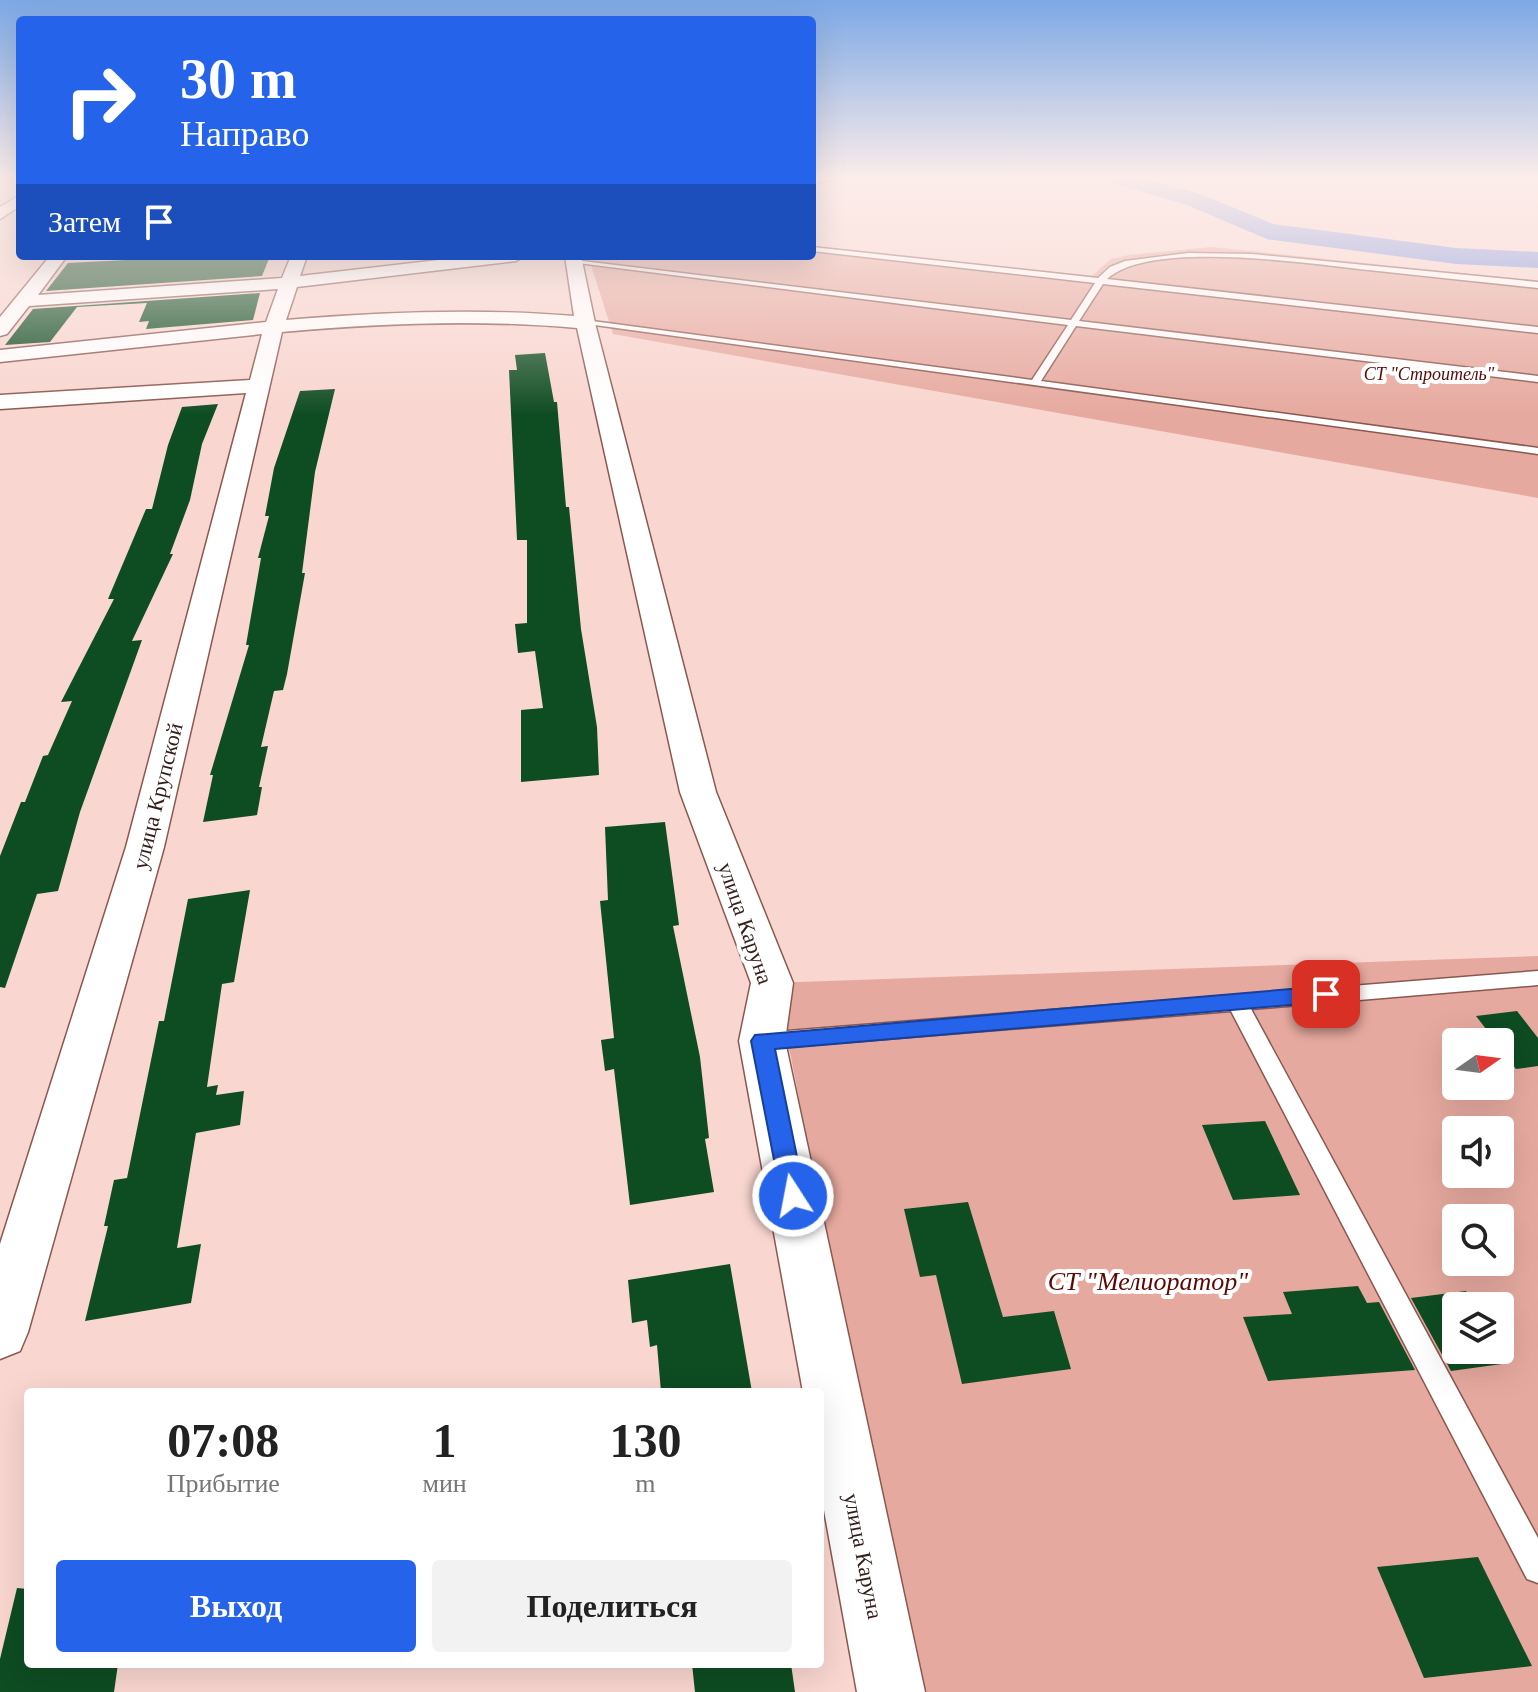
<!DOCTYPE html>
<html lang="ru">
<meta charset="utf-8">
<style>
:root{--surface:#fff;--page:#f2f2f2;--text:#222;--muted:#767676;--accent:#2563eb}
body{margin:0;font-family:"Times New Roman",serif;background:var(--page);color:var(--text);height:100vh;display:flex;flex-direction:column;font-size:30px;white-space:nowrap}
*{box-sizing:border-box;margin:0}
p{font-size:26px;color:var(--muted)}
.icon{flex:none;width:44px;height:44px;fill:none;stroke:currentColor;stroke-width:2;stroke-linecap:round;stroke-linejoin:round}
.map{position:relative;flex:1;overflow:hidden}
.side{position:absolute;left:24px;top:1388px;width:800px;height:280px;display:flex;flex-direction:column;background:var(--surface);border-radius:8px;box-shadow:0 8px 32px #0002}
.side>*{flex:none}
.hud{position:absolute;left:16px;top:16px;width:800px;height:244px;border-radius:8px;box-shadow:0 8px 32px #0002;background:#2563eb;color:#fff;overflow:hidden}
.needle{width:52px;rotate:76deg}
.fabs{position:absolute;left:1442px;top:1028px;display:grid;gap:16px}
.fabs a{display:grid;place-items:center;width:72px;height:72px;border-radius:8px;background:var(--surface);box-shadow:0 8px 32px #0002;font-size:40px}
.pin{position:absolute;display:grid;place-items:center;width:68px;height:68px;color:#fff;margin:-34px;border-radius:16px;box-shadow:0 4px 12px #0006}
.me{position:absolute;width:88px;margin:-44px;rotate:349deg;stroke-linejoin:round;filter:drop-shadow(0 0 6px #0008)}
.turn{display:flex;align-items:center;gap:28px;height:168px;padding:0 32px;font-size:36px}
.turn .icon{width:104px;height:104px;stroke-width:2.5}
.turn b{display:block;font-size:56px;line-height:68px}
.then{display:flex;align-items:center;height:76px;padding:0 32px;background:#0003;gap:16px;font-size:30px}
.eta{display:flex;justify-content:space-evenly;align-items:center;height:136px;text-align:center}
.eta b{font-size:48px;font-weight:600;line-height:56px}
.action{display:flex;gap:16px;margin-top:auto;padding:16px 32px}
.action a{flex:1;height:92px;border-radius:8px;background:var(--accent);color:#fff;font-size:32px;font-weight:600;line-height:92px;text-align:center}
.action a+a{background:var(--page);color:var(--text)}
.map>svg:first-child{display:block}
</style>
<div class="map">
<svg width="1538" height="1692" viewBox="0 0 1538 1692">
<rect width="100%" height="100%" fill="#f9d6d0"/>
<path fill="#e6a99f" fill-rule="evenodd" d="M812,246L1092,276L1111,259L1129,255L1211,247L1538,281V498L613,334L588,256H812Z
M1538,956V1692H911L791,1057L772,983ZM1456,1042H1500V1086H1456ZM1456,1130H1500V1174H1456ZM1456,1218H1500V1262H1456ZM1456,1306H1500V1350H1456Z"/>
<g fill="none" stroke-linecap="round" stroke-linejoin="round">
<path fill="#7d95e1" fill-rule="evenodd" d="M1110,178H1144L1203,195L1273,224L1456,248L1538,252V268L1456,264L1267,239L1187,205L1113,183Z"/>
</g>
<path fill="#0e4c22" d="M204,256H270L262,276L46,291L68,263Z
M260,293L253,320L146,329L149,321L139,322L147,303L77,307L50,342L5,345L33,309Z
M545,353L554,402H557L566,507H569L581,629L597,727L599,775L521,782V710L543,708L535,651L518,653L515,624L527,623V540H517L509,370H517L515,355Z
M335,389L315,472L302,573H305L287,674L283,690L274,691L261,747L268,746L259,787H262L257,815L203,822L213,775H210L249,645H246L261,558H258L269,516H265L274,468L300,391Z
M218,404L202,444L190,500L170,554H173L132,641L142,640L80,812L58,891L37,894L5,988L0,987V856L21,802H25L43,756L48,755L72,701L61,702L114,599H108L146,509H152L168,445L182,407Z
M665,822L679,925L673,926L700,1057L709,1138L705,1139L714,1192L630,1205L614,1069L605,1071L601,1040L614,1038L600,901L608,900L605,827Z
M250,890L234,982L222,984L207,1087L218,1085L216,1095L244,1091L240,1125L196,1133L177,1248L201,1244L191,1303L85,1321L108,1226H104L114,1180L127,1178L159,1021H164L188,899Z
M1517,1011L1538,1038V1066L1516,1069L1500,1048V1042H1496L1476,1016Z
M1265,1121L1300,1195L1233,1200L1202,1125Z
M968,1202L1003,1317L1054,1311L1071,1369L962,1384L936,1275L920,1277L904,1209Z
M730,1264L752,1392H661L657,1345L650,1347L647,1320L632,1323L628,1280Z
M1358,1286L1367,1303L1379,1302L1415,1370L1268,1381L1243,1317L1292,1314L1283,1292Z
M1466,1291L1474,1306H1456V1350L1500,1348L1509,1363L1451,1371L1411,1298Z
M1478,1557L1532,1666L1424,1678L1377,1567Z
M17,1588L28,1589V1664H118L114,1692H0V1659Z
M692,1664H791L795,1692H695Z"/>
<g fill="none" stroke-linecap="round" stroke-linejoin="round">
<defs>
<path id="service" d="M826,178H839L812,184V180Z
M812,247L1098,278L1110,267L1125,261L1188,253L1252,254L1538,282V288C1485,282 1432,277 1378,271C1318,265 1151,238 1107,279L1538,327V333L1103,284L1079,321L1538,376V382L1076,326L1041,381L1538,448V454L580,323L585,320L1032,380L1068,325L570,262L574,260L1071,320L1095,283L812,251Z
M1538,971V985L1251,1009L1538,1538V1583L1527,1579L1231,1011L762,1049L754,1047L751,1041L754,1035L762,1033Z"/>
<path id="minor" d="M20,195V206L0,219V207Z
M50,256H67L38,295L282,278L291,256H307L300,276L473,256H524L516,261L297,287L286,320C382,312 478,308 574,316L565,256H581L595,323L716,792L793,983L785,1041L925,1692H857L820,1488V1392H803L739,1041L751,983L680,792L577,328C478,319 381,323 282,332L164,847L28,1332L20,1351L0,1359V1244L126,847L246,393L0,409V395L250,380L262,334L0,362V350L266,322L278,289L29,306L7,334L0,336V317Z"/>
</defs>
<use href="#service" stroke="#8a5850" stroke-width="3"/>
<use href="#minor" stroke="#8a5850" stroke-width="3"/>
<use href="#service" fill="#fff" fill-rule="evenodd"/>
<use href="#minor" fill="#fff" fill-rule="evenodd"/>
</g>
<linearGradient id="sky" x2="0" y2="1"><stop stop-color="#7da8e5"/><stop offset="0.43" stop-color="#fcedea"/><stop offset="1" stop-color="#fcedea" stop-opacity="0"/></linearGradient>
<rect width="1538" height="415" fill="url(#sky)"/>
<path fill="#2563eb" stroke="#184099" stroke-width="2" d="M1326,986L1334,989L1337,994L1334,999L1326,1002L775,1049L805,1196L802,1204L793,1207L784,1204L781,1196L751,1041L755,1035Z"/>
<g text-anchor="middle" stroke-width="8" stroke-linejoin="round" paint-order="stroke">
<g font-size="18" font-style="italic" fill="#5d0804" stroke="#fff">
<text x="1429" y="380">СТ "Строитель"</text>
</g>
<g font-size="22" fill="#331e1b" stroke="#fff">
<text transform="translate(157 796) rotate(-76)" y="8">улица Крупской</text>
<text transform="translate(746 923) rotate(71)" y="8">улица Каруна</text>
<text transform="translate(864 1556) rotate(79)" y="8">улица Каруна</text>
</g>
<g font-size="26" font-style="italic" fill="#5d0804" stroke="#fff">
<text x="1148" y="1290">СТ "Мелиоратор"</text>
</g>
</g>
</svg>
<div class="fabs">
<a><svg class="needle" viewBox="-14 -14 28 28"><path d="M0-13l5 13h-10z" fill="#e53935"/><path d="M0 13l5-13h-10z" fill="#767676"/></svg></a>
<a><svg class="icon" aria-label="sound" viewBox="0 0 24 24"><path d="M4 9h4l5-4v14l-5-4H4zM17 9q2 3 0 6"/></svg></a>
<a><svg class="icon" aria-label="search" viewBox="0 0 24 24"><circle cx="10" cy="10" r="6"/><path d="M15 15l6 6"/></svg></a>
<a><svg class="icon" aria-label="layers" viewBox="0 0 24 24"><path d="M12 4l9 5-9 5-9-5zM3 14l9 5 9-5"/></svg></a>
</div>
<div class="pin" style="left:1326px;top:994px;background:#d93025"><svg class="icon" aria-label="arrive" viewBox="0 0 24 24"><path d="M6 21V4h12l-3 4 3 4H6"/></svg></div>
<svg class="me" style="left:793px;top:1196px" viewBox="-20 -20 40 40"><circle r="17" fill="#2563eb" stroke="#fff" stroke-width="3"/><path d="M0-11L8 9 0 5-8 9z" fill="#fff"/></svg>
<div class="hud">
<div class="turn"><svg class="icon" aria-label="right" viewBox="0 0 24 24"><path d="M7 20v-9h11M14 6l5 5-5 5"/></svg><div><b>30 m</b>Направо</div></div>
<div class="then">Затем<svg class="icon" aria-label="arrive" viewBox="0 0 24 24"><path d="M6 21V4h12l-3 4 3 4H6"/></svg></div>
</div>
<section class="side">
<div class="eta">
<div><b>07:08</b><p>Прибытие</p></div>
<div><b>1</b><p>мин</p></div>
<div><b>130</b><p>m</p></div>
</div>
<div class="action"><a>Выход</a><a>Поделиться</a></div>
</section>
</div>
